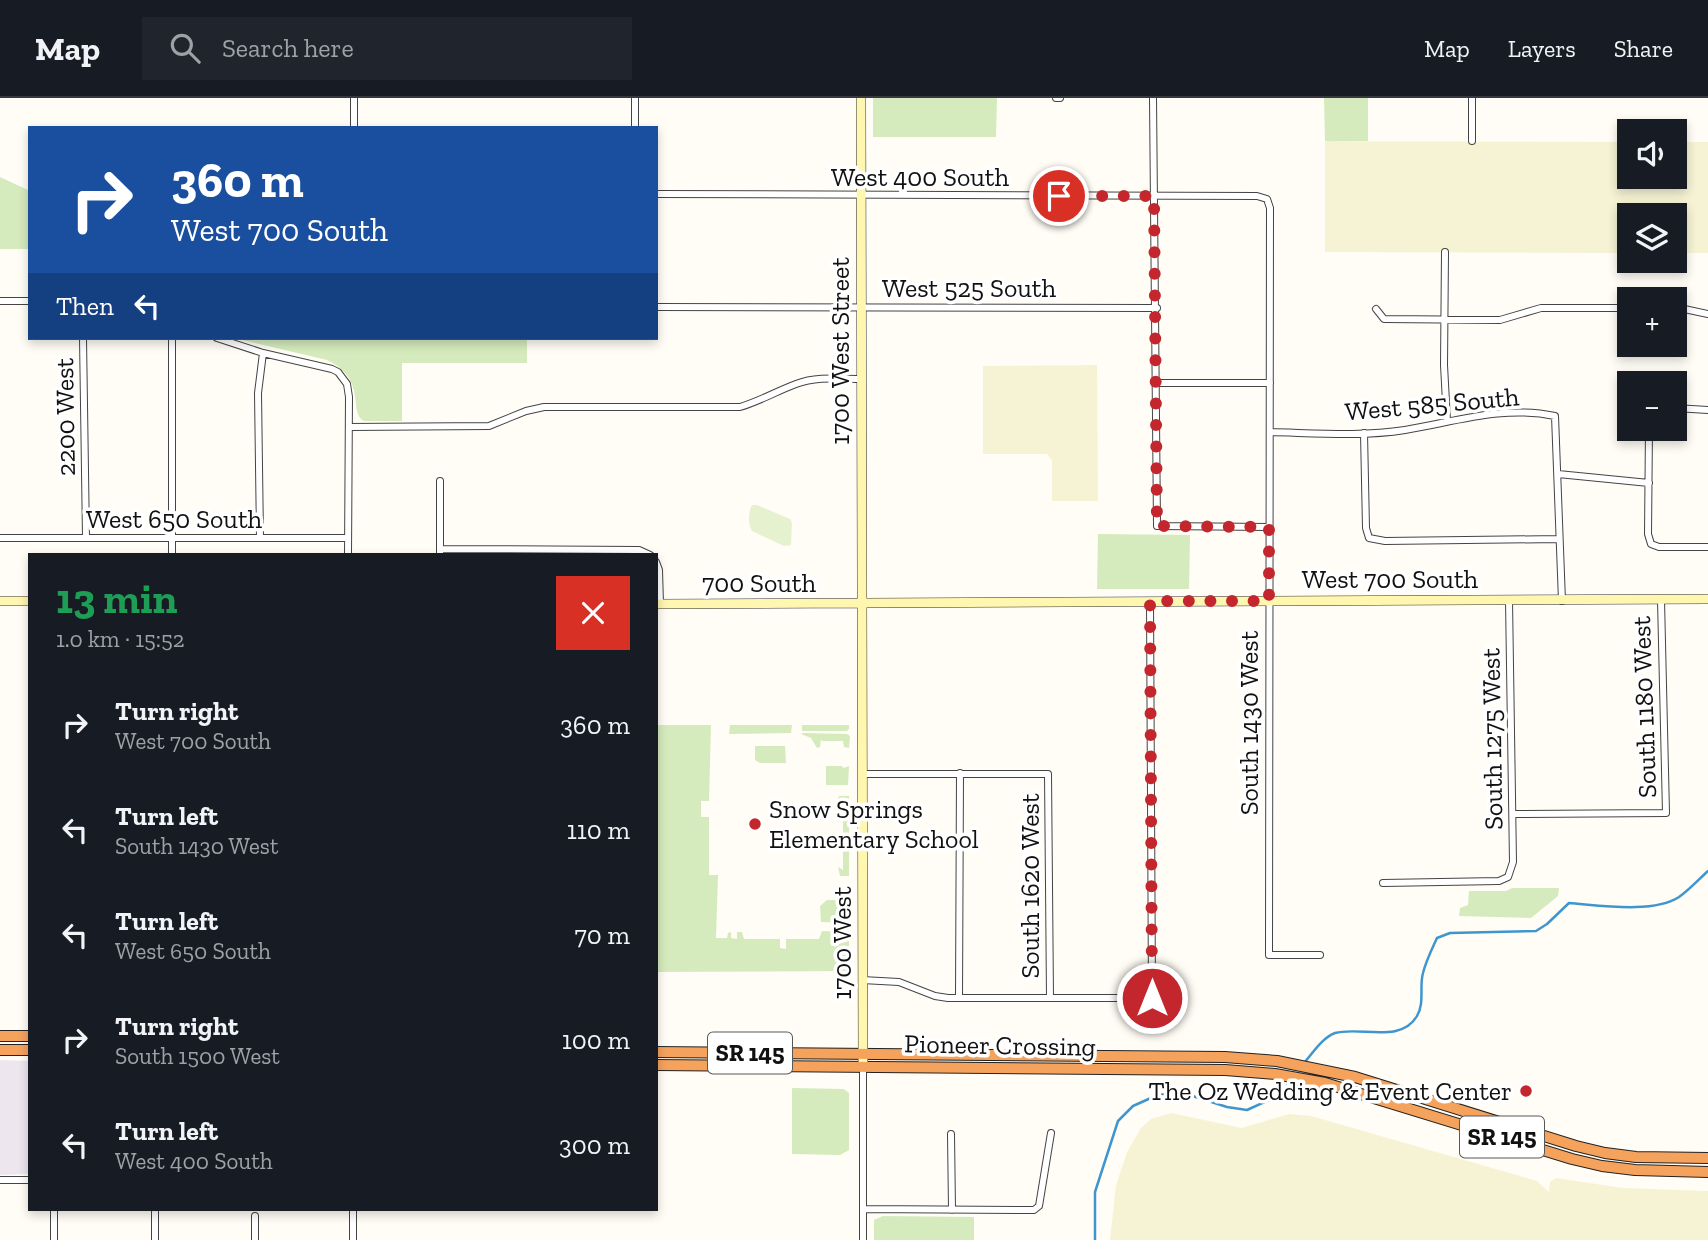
<!DOCTYPE html>
<meta charset="utf-8">
<style>
:root{--surface:#171b24;--page:#20242c;--text:#f1f3f6;--muted:#9ea1a6;--line:#363941}
body{margin:0;font-family:"Zilla Slab",serif;background:var(--page);color:var(--text);height:100vh;display:flex;flex-direction:column;font-size:26px;white-space:nowrap}
*{box-sizing:border-box;margin:0}
p{font-size:23px;color:var(--muted)}
.icon{flex:none;width:38px;height:38px;fill:none;stroke:currentColor;stroke-width:2;stroke-linecap:round;stroke-linejoin:round}
.map{position:relative;flex:1;overflow:hidden}
.side{position:absolute;left:28px;top:455px;width:630px;height:658px;display:flex;flex-direction:column;background:var(--surface);border-radius:0px;box-shadow:0 4px 10px #0003}
.side>*{flex:none}
.guide{position:absolute;left:28px;top:28px;width:630px;height:214px;border-radius:0px;box-shadow:0 4px 10px #0003;background:#1a4fa0;color:#fff;overflow:hidden}
.controls{position:absolute;left:1617px;top:21px;display:grid;gap:14px}
.controls a{display:grid;place-items:center;width:70px;height:70px;border-radius:0px;background:var(--surface);box-shadow:0 4px 10px #0003;font-size:35px}
.pin{position:absolute;display:grid;place-items:center;width:60px;height:60px;color:#fff;margin:-30px;border:4px solid #fff;border-radius:50%;box-shadow:0 2px 7px #0007}
.me{position:absolute;width:77px;margin:-38px;rotate:0deg;stroke-linejoin:round;filter:drop-shadow(0 0 5px #0008)}
.turn{display:flex;align-items:center;gap:24px;height:147px;padding:0 28px;font-size:32px}
.turn .icon{width:91px;height:91px;stroke-width:2.5}
.turn b{display:block;font-size:49px;line-height:60px}
.then{display:flex;align-items:center;height:66px;padding:0 28px;background:#0003;gap:14px;font-size:26px}
.round{display:grid;place-items:center;flex:none;width:74px;height:74px;border-radius:0px;background:var(--page)}
.summary{display:flex;align-items:center;justify-content:space-between;height:119px;padding:0 28px}
h1{font-size:42px;font-weight:700;line-height:52px;color:#1e9e55}
ul{padding:0;list-style:none}
li{display:flex;align-items:center;gap:21px;height:105px;padding:0 28px}
li div{flex:1}
li b{display:block;font-size:26px}
li em{font-style:normal}
header{display:flex;align-items:center;gap:42px;box-sizing:border-box;height:98px;padding:0 35px;background:var(--surface);border-bottom:2px solid var(--line)}
header strong{font-size:33px}
nav{display:flex;gap:38px;margin-inline-start:auto;font-size:24px}
.search{width:490px;height:63px;background:var(--page);display:flex;align-items:center;gap:18px;box-sizing:border-box;padding:0 24px;border-radius:0px;color:var(--muted);font-size:26px}
.map>svg:first-child{display:block}
</style>
<header>
<strong>Map</strong>
<div class="search"><svg class="icon" aria-label="search" viewBox="0 0 24 24"><circle cx="10" cy="10" r="6"/><path d="M15 15l6 6"/></svg>Search here</div>
<nav><a>Map</a><a>Layers</a><a>Share</a></nav>
</header>
<div class="map">
<svg width="1708" height="1142" viewBox="0 0 1708 1142">
<rect width="100%" height="100%" fill="#fffdf5"/>
<path fill="#eee6ef" d="M0,962L30,963V1076L0,1077Z"/>
<path fill="#f6f3d4" d="M1325,43L1629,44V79H1675V44H1708V155H1675V117H1629V155L1325,154Z
M1097,267L1098,403H1052V363L1047,356H983V268Z
M1171,1015L1242,1030L1289,1016L1311,1018L1537,1083L1549,1094L1550,1084L1556,1080L1623,1090L1708,1093V1142H1110L1116,1087L1127,1054L1141,1030L1151,1021Z"/>
<path fill="#d5ebbd" d="M873,0H997L996,39H873Z
M1324,0H1368V43H1325Z
M0,79L30,93V151H0Z
M234,240H527V265H402V323H364C347,313 369,283 327,262Z
M1098,436L1190,437L1189,491H1097Z
M656,627H711L709,703H701V719H709V777H718L716,840H727L728,835L731,834V840L737,841V834H742L744,841H780V850L786,851V841H819L822,833L849,834V873L656,874Z
M730,627H792L791,635L729,636Z
M802,627H849V631L847,633H802Z
M803,635L847,636L850,638L849,650L844,649L843,643H822L821,641L820,649L817,650L811,640L801,636Z
M755,648H785L786,665H760L755,662Z
M826,668H842L843,670L849,668L848,687H826Z
M839,698H849V778H840L838,769L843,772V712L837,703Z
M1512,790H1559L1558,798L1531,820L1459,818L1460,810L1468,807L1469,793H1506Z
M827,802H849V825L821,824L820,808Z
M792,990L844,991L849,995V1052L840,1057L792,1056Z
M883,1118L974,1119V1142H874V1122Z"/>
<path fill="#e6f2cf" d="M757,407L790,421L792,425L791,447L784,448L752,433C748,427 748,414 752,407Z"/>
<g fill="none" stroke-linecap="round" stroke-linejoin="round">
<path stroke="#3f96cf" stroke-width="2.5" d="M1304,965C1312,956 1323,939 1335,935C1360,928 1401,946 1417,918C1425,904 1419,889 1423,875C1426,863 1432,851 1437,840L1450,835L1536,833L1547,826L1569,805C1598,807 1653,816 1679,799C1689,792 1699,781 1708,773
M1095,1142V1094L1118,1023L1133,1008L1153,999L1177,993L1227,1009L1247,1012L1278,998L1292,982"/>
<defs>
<path id="street" d="M1056,0H1060
M1153,0L1157,428L1269,429
M354,30V0
M635,30V0
M1472,43V0
M656,96L1257,98L1267,101L1270,110L1269,857H1320
M1445,154L1444,267L1447,323
M0,203H30
M656,209L1157,210
M1675,209L1708,216
M1376,211L1384,221L1500,222L1541,210H1629
M83,240L86,440
M217,240L263,255L332,271L338,274L347,286L349,299L348,457
M1157,285H1270
M1675,310L1708,312
M349,329L489,328L526,313L544,309H740C760,303 777,293 796,286C817,278 840,281 862,281
M1649,331L1648,436L1651,446L1659,449H1708
M1270,334C1314,335 1361,339 1405,332C1454,324 1504,307 1555,318L1562,503
M1364,335L1366,430L1369,440L1385,443L1558,441
M1558,376L1649,385
M0,440H348
M260,440L258,295L263,255
M440,451L639,452L650,457
M172,457V240
M440,457V383
M656,464L659,472L660,506
M862,676H1048L1050,900
M1513,716L1666,715L1661,502
M1383,785L1499,783L1508,779L1513,764L1509,502
M862,882L899,884L935,898L948,900H1152L1150,503
M959,900L960,675
M863,969V1142
M951,1036L952,1112
M0,1082H30
M54,1111V1142
M863,1111L1034,1112L1039,1108L1051,1035
M155,1142V1114
M255,1142V1118
M353,1142V1111"/>
<path id="secondary" d="M861,0L863,969
M0,503H30
M656,506L1708,501"/>
<path id="highway" d="M0,938H30
M0,952H30
M656,954L1225,959L1277,963L1355,979L1576,1048L1605,1055L1636,1059L1708,1060
M656,967L1225,972L1275,976L1325,985L1572,1061L1602,1068L1635,1072L1708,1074"/>
</defs>
<use href="#street" stroke="#444" stroke-width="8"/>
<use href="#secondary" stroke="#333" stroke-width="10"/>
<use href="#highway" stroke="#222" stroke-width="12"/>
<use href="#street" stroke="#fff" stroke-width="6"/>
<use href="#secondary" stroke="#fff6b0" stroke-width="9"/>
<use href="#highway" stroke="#f5a25d" stroke-width="10"/>
</g>
<g fill="none" stroke-linecap="round" stroke-linejoin="round">
<path stroke="#c4262e" stroke-width="12" stroke-dasharray="0 21.6" d="M1059,98H1154L1157,428L1269,429V503H1150L1152,900"/>
</g>
<g fill="#c4262e" stroke="#fff" stroke-width="2.5">
<circle cx="755" cy="726" r="7"/>
<circle cx="1526" cy="993" r="7"/>
</g>
<g text-anchor="middle" stroke-width="7" stroke-linejoin="round" paint-order="stroke">
<g fill="#fff" stroke="#585858" stroke-width="2">
<rect x="708" y="934.5" width="84" height="41" rx="5"/>
<rect x="1460" y="1018.5" width="84" height="41" rx="5"/>
</g>
<g font-size="24" font-weight="bold" fill="#111">
<text x="750" y="963">SR 145</text>
<text x="1502" y="1047">SR 145</text>
</g>
<g font-size="26" fill="#111" stroke="#fff">
<text x="920" y="88">West 400 South</text>
<text x="969" y="199">West 525 South</text>
<text transform="translate(840 253) rotate(-90)" y="9">1700 West Street</text>
<text transform="translate(1432 306) rotate(-5)" y="9">West 585 South</text>
<text transform="translate(65 319) rotate(-91)" y="9">2200 West</text>
<text x="174" y="430">West 650 South</text>
<text x="1390" y="490">West 700 South</text>
<text x="759" y="494">700 South</text>
<text transform="translate(1644 609) rotate(-92)" y="9">South 1180 West</text>
<text transform="translate(1249 625) rotate(-90)" y="9">South 1430 West</text>
<text transform="translate(1492 641) rotate(-91)" y="9">South 1275 West</text>
<text transform="translate(1030 788) rotate(-90)" y="9">South 1620 West</text>
<text transform="translate(842 845) rotate(-90)" y="9">1700 West</text>
<text transform="translate(1000 947) rotate(1)" y="9">Pioneer Crossing</text>
</g>
<g font-size="26" fill="#111" stroke="#fff" text-anchor="start">
<text x="769" y="720">Snow Springs<tspan x="769" dy="30">Elementary School</tspan></text>
<text x="1512" y="1002" text-anchor="end">The Oz Wedding &amp; Event Center</text>
</g>
</g>
</svg>
<div class="controls">
<a><svg class="icon" aria-label="sound" viewBox="0 0 24 24"><path d="M4 9h4l5-4v14l-5-4H4zM17 9q2 3 0 6"/></svg></a>
<a><svg class="icon" aria-label="layers" viewBox="0 0 24 24"><path d="M12 4l9 5-9 5-9-5zM3 14l9 5 9-5"/></svg></a>
<a>+</a>
<a>−</a>
</div>
<div class="pin" style="left:1059px;top:98px;background:#d93025"><svg class="icon" aria-label="arrive" viewBox="0 0 24 24"><path d="M6 21V4h12l-3 4 3 4H6"/></svg></div>
<svg class="me" style="left:1152px;top:900px" viewBox="-20 -20 40 40"><circle r="17" fill="#c4262e" stroke="#fff" stroke-width="3"/><path d="M0-11L8 9 0 5-8 9z" fill="#fff"/></svg>
<div class="guide">
<div class="turn"><svg class="icon" aria-label="right" viewBox="0 0 24 24"><path d="M7 20v-9h11M14 6l5 5-5 5"/></svg><div><b>360 m</b>West 700 South</div></div>
<div class="then">Then<svg class="icon" aria-label="left" viewBox="0 0 24 24"><path d="M17 20v-9H6M10 6l-5 5 5 5"/></svg></div>
</div>
<section class="side">
<div class="summary"><div><h1>13 min</h1><p>1.0 km · 15:52</p></div><a class="round" style="background:#d93025;color:#fff"><svg class="icon" aria-label="close" viewBox="0 0 24 24"><path d="M6 6l12 12M18 6L6 18"/></svg></a></div>
<ul>
<li><svg class="icon" aria-label="right" viewBox="0 0 24 24"><path d="M7 20v-9h11M14 6l5 5-5 5"/></svg><div><b>Turn right</b><p>West 700 South</p></div><em>360 m</em></li>
<li><svg class="icon" aria-label="left" viewBox="0 0 24 24"><path d="M17 20v-9H6M10 6l-5 5 5 5"/></svg><div><b>Turn left</b><p>South 1430 West</p></div><em>110 m</em></li>
<li><svg class="icon" aria-label="left" viewBox="0 0 24 24"><path d="M17 20v-9H6M10 6l-5 5 5 5"/></svg><div><b>Turn left</b><p>West 650 South</p></div><em>70 m</em></li>
<li><svg class="icon" aria-label="right" viewBox="0 0 24 24"><path d="M7 20v-9h11M14 6l5 5-5 5"/></svg><div><b>Turn right</b><p>South 1500 West</p></div><em>100 m</em></li>
<li><svg class="icon" aria-label="left" viewBox="0 0 24 24"><path d="M17 20v-9H6M10 6l-5 5 5 5"/></svg><div><b>Turn left</b><p>West 400 South</p></div><em>300 m</em></li>
</ul>
</section>
</div>
